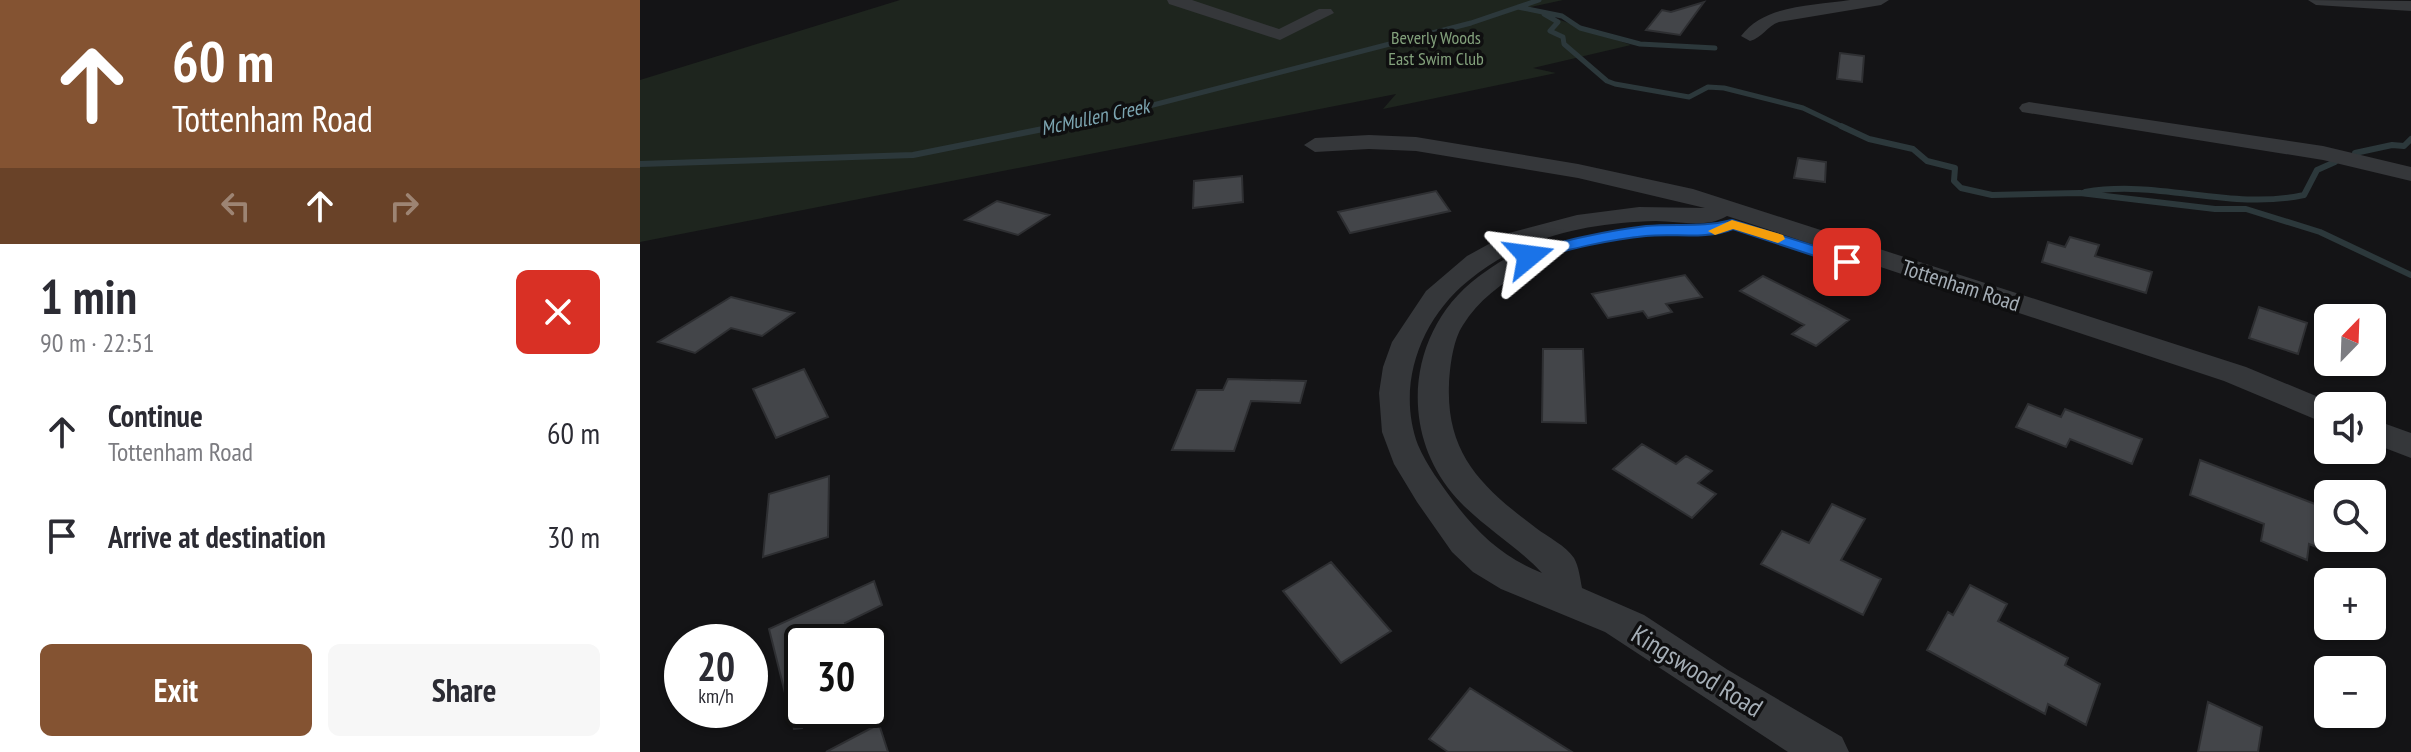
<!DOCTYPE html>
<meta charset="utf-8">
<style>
:root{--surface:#fff;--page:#f7f7f7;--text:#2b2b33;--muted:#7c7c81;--accent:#845332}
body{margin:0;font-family:"PT Sans Narrow",sans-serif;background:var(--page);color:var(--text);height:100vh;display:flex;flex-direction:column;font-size:30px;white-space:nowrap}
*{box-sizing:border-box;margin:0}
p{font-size:26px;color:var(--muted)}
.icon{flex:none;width:44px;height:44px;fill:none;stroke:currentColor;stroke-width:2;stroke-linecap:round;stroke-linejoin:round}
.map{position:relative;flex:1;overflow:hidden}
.panel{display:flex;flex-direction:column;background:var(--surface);width:640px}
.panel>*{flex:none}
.top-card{background:#845332;color:#fff;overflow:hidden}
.needle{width:52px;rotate:23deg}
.tools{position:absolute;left:1674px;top:304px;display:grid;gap:16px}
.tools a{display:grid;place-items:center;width:72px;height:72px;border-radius:12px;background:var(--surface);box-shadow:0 2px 6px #0004;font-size:40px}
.speed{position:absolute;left:24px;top:624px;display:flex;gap:16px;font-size:40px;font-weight:700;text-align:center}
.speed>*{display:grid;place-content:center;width:104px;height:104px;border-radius:50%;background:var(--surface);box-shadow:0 2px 6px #0004;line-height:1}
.speed small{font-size:20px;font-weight:400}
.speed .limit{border:4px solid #111;border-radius:12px;background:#fff;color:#111}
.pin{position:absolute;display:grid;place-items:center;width:68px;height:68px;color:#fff;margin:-34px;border-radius:16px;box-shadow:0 4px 12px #0006}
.me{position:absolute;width:88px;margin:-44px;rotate:74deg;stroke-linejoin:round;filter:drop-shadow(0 0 6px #0008)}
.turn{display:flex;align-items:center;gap:28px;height:168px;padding:0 40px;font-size:36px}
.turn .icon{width:104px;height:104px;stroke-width:2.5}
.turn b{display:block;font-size:56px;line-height:68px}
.lanes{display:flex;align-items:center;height:76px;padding:0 40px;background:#0003;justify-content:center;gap:40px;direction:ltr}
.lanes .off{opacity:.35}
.round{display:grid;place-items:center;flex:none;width:84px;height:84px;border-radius:12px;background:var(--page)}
.overview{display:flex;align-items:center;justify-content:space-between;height:136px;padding:0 40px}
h1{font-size:48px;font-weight:700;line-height:60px}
.cta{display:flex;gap:16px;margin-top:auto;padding:16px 40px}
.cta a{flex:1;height:92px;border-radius:12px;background:var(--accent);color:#fff;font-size:32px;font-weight:700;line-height:92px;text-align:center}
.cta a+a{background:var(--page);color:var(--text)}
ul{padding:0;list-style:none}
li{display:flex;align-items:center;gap:24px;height:104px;padding:0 40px}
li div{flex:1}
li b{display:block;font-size:30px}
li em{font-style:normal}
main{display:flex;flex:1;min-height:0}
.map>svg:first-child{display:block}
</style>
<main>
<section class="panel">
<div class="top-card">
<div class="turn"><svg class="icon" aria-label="ahead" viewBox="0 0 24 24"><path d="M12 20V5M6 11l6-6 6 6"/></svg><div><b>60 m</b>Tottenham Road</div></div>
<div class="lanes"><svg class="icon off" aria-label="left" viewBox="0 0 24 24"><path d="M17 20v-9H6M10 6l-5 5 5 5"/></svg><svg class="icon" aria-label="ahead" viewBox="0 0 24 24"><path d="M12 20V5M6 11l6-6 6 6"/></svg><svg class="icon off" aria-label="right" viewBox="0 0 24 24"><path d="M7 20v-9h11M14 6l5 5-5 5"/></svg></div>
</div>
<div class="overview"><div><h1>1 min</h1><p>90 m · 22:51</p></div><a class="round" style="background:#d93025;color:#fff"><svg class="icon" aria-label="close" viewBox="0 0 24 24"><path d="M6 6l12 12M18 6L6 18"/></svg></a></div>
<ul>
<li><svg class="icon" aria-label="ahead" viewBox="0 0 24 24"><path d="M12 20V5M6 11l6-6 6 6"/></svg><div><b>Continue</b><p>Tottenham Road</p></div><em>60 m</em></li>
<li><svg class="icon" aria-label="arrive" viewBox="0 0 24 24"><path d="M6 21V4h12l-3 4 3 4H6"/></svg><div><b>Arrive at destination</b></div><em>30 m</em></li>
</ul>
<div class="cta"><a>Exit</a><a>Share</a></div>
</section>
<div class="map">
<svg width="1771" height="752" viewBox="0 0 1771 752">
<rect width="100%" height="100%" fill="#141416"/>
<path fill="#1e251e" d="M260,0H923L886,8L991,45L893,68L916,73L743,109L756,94L0,242V80Z"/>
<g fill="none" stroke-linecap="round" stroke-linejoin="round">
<path stroke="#2c383b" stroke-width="5" d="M878,7L922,16L940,28L1000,44L1075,48
M904,14L918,22L910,31L923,37L924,44L967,81L975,84L1049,97L1068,87L1084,88L1163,108L1205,128
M408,128L478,114L831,23L899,0"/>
<path stroke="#2c383b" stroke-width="6" d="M1201,126L1229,139L1273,149L1287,161L1315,168L1314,181L1321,188L1352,195L1440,193L1575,209H1606L1680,232L1771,275
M1715,153L1752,145L1764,146L1771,139
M0,164L273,155L418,126
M1445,192C1519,179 1590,211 1664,195L1677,170L1695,162"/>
</g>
<path fill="#434549" stroke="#2e2f32" stroke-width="2" d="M1064,2L1040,35L1006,30L1022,10L1031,12Z
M1200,53L1224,56L1222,82L1197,79Z
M1158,158L1186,162L1185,182L1154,178Z
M602,176L603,202L553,208L554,181Z
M796,191L810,211L710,233L698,212Z
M357,201L409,215L378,235L325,220Z
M1430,237L1459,245L1455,256L1512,272L1506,293L1402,262L1408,242L1425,247Z
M1045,275L1062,297L1026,304L1032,312L1008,318L1003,311L968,318L952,294Z
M1123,276L1183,306L1209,320L1176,346L1152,334L1164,325L1100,291Z
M91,297L154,313L122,336L91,328L55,353L18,342Z
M1619,307L1667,323L1658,354L1609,338Z
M903,349H943L946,423L902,422Z
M164,369L188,417L136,438L113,389Z
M588,379L666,381L660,403L611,401L594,451L532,450L557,390H583Z
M1388,404L1421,417L1425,409L1502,439L1492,464L1430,439L1426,447L1376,427Z
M1002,444L1036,464L1046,456L1072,471L1058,483L1076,494L1052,518L973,469Z
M1560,460L1688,509L1684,550L1669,544L1667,560L1621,541L1624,524L1550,495Z
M189,476L188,537L123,557L129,494Z
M1192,504L1225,519L1201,560L1241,579L1223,615L1121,564L1142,531L1169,543Z
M691,562L751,631L701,663L643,591Z
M234,581L242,605L205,623L211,642H162V728L154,729L129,629Z
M1330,585L1367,604L1358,621L1428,658L1425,665L1460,684L1446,725L1408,704L1405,714L1287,650L1308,612L1313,615Z
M830,688L932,752H808L789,739Z
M1568,702L1622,727L1618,752H1558Z
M239,724L248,752H186Z"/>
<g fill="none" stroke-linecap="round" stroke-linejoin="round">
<path fill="#35373a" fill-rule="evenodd" d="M527,0H552L639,29L679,9H691L694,13L640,40L529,4Z
M1210,0H1249L1241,5L1139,22C1127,26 1122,38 1110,41L1101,36C1125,4 1173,6 1210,0Z
M1668,0L1771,1V11L1676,5Z
M1389,102L1683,146L1771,167V181L1683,160L1382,112L1379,108L1382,104Z
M729,135L776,137L938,164L1053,189L1606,367L1700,406H1688V423L1677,420L1584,381L1087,216C1065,229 1040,221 1016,221C947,223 882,236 828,281C780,320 756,386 778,445C787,466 801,484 814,502C839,535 863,557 902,573C875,544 838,524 812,493C757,426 770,328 838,277C860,261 898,235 926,242L930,247C923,257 904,260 892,266C866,280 839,299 823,325C813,340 810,366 809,384C806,455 843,488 896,528C908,537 926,546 934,558C939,567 940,578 942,588L1004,615L1088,670L1202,737L1209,752H1148L965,632L861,589L833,572L812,552L777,502L754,464L742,432L739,393L743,367L752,342L786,291L827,256L869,233L937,215L999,207L1065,208L938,178L776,151L729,149L675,152L664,145L675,138Z
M1732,419L1771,433V458L1732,443Z"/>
</g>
<path fill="#1a73e8" stroke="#114b97" stroke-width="2" d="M1092,220L1213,258L1215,262L1207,267L1202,265L1093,229C1065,240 1035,233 1006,236C965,240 928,250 889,260L881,256L883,252C924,241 963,231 1006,226C1037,223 1061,228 1092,220Z"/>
<path fill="#f59e0b" d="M1092,220L1143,235L1145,239L1138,243L1093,229L1075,235L1068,231Z"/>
<g text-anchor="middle" stroke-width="7" stroke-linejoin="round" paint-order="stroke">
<g font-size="18" fill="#83a17c" stroke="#0f0f10">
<text x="796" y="44">Beverly Woods<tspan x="796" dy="21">East Swim Club</tspan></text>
</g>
<g font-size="20" font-style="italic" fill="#7ca5b1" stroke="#0f0f10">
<text transform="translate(455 117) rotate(-12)" y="7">McMullen Creek</text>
</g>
<g font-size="22" fill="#a5aeb6" stroke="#0f0f10">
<text transform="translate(1321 285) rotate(18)" y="8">Tottenham Road</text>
</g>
<g font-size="26" fill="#a5aeb6" stroke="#0f0f10">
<text transform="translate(1057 671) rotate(32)" y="9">Kingswood Road</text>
</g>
</g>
</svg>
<div class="tools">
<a><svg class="needle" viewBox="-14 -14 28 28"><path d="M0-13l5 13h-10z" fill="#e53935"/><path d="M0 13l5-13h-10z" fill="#7c7c81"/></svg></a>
<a><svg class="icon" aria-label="sound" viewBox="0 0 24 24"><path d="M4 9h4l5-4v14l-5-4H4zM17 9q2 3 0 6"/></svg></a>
<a><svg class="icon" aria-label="search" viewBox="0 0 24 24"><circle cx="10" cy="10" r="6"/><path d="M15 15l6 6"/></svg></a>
<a>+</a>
<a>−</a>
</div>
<div class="speed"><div>20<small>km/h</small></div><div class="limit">30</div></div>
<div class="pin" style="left:1207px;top:262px;background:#d93025"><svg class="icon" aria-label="arrive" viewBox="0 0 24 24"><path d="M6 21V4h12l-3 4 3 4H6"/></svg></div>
<svg class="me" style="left:889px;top:256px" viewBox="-20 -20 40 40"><path d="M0-17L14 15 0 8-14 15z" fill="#1a73e8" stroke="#fff" stroke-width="4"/></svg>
</div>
</main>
